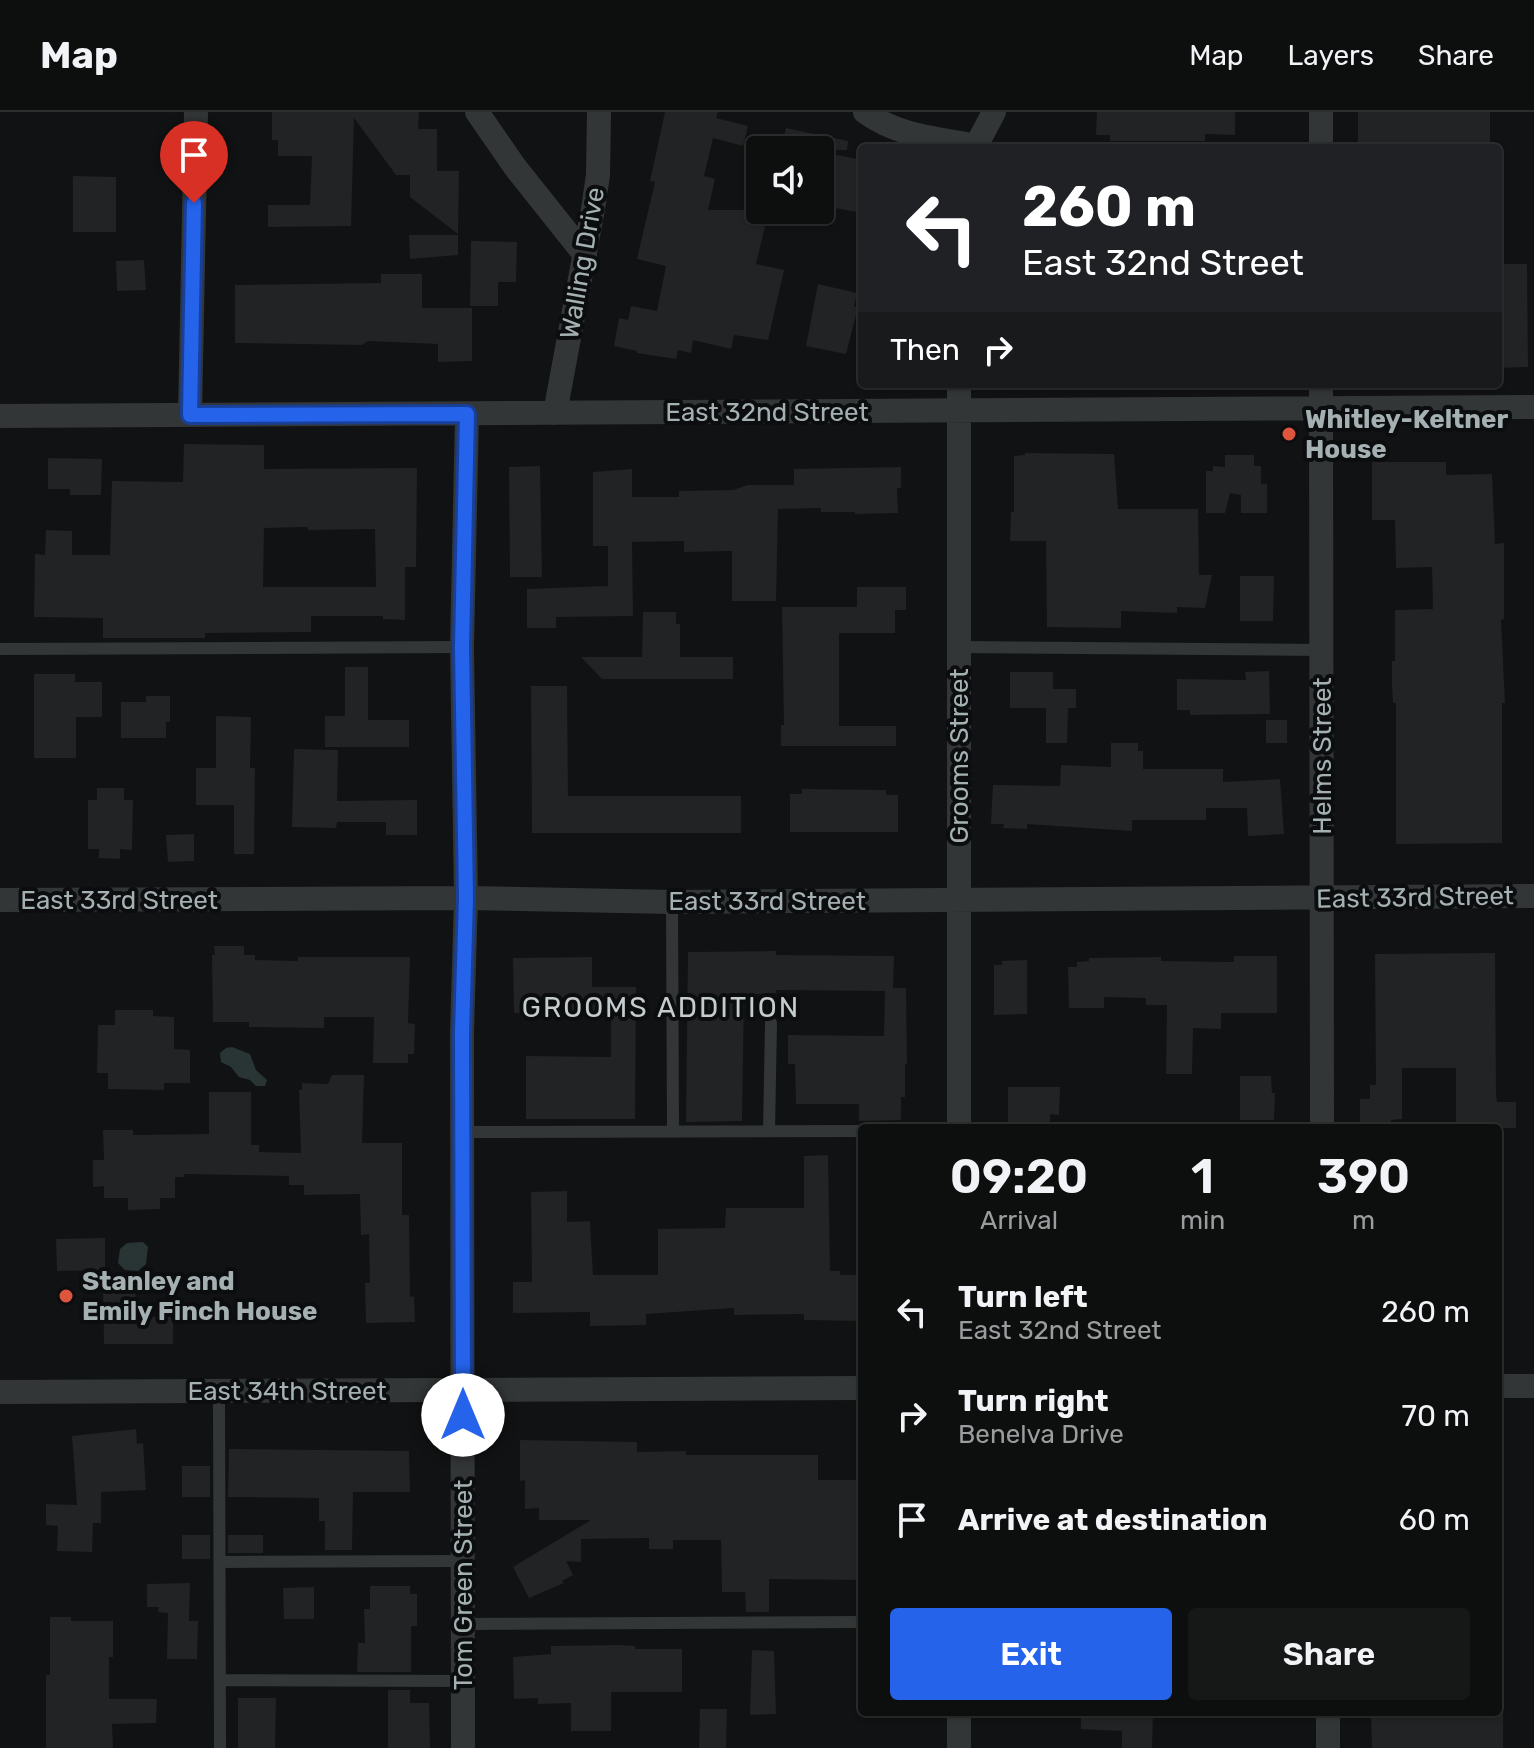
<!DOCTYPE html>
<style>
:root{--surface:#0d0e0e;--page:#161717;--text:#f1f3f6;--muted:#9a9c9e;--line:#2d2e2e;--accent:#2563eb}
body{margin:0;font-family:Rubik,sans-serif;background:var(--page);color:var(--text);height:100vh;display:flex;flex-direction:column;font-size:30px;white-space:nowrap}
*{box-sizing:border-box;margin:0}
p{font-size:26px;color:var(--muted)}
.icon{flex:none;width:44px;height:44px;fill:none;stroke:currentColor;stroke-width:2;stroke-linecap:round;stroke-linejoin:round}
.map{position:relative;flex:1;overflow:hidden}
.sheet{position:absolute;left:858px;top:1012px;width:644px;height:592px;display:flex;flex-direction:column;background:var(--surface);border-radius:8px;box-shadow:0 2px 6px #0004,0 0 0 2px var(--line)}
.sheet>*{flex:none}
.top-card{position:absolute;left:858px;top:32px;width:644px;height:244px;border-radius:8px;box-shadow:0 2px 6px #0004,0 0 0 2px var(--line);background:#202124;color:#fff;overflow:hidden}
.tools{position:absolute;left:746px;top:24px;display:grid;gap:16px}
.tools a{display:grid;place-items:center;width:88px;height:88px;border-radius:8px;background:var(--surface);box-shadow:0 2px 6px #0004,0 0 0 2px var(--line);font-size:40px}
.pin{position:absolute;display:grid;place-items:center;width:68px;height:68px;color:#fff;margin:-82px -34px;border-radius:50% 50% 50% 0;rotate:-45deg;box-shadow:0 0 8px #0007}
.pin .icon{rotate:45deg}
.me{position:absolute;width:88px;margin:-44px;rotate:0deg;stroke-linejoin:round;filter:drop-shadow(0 0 6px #0008)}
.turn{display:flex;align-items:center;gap:28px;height:168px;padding:0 32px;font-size:36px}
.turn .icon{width:104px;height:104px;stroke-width:2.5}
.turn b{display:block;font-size:56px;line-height:68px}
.then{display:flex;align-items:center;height:76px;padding:0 32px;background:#0003;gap:16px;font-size:30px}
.eta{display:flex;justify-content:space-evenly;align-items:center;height:136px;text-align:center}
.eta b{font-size:48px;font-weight:600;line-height:56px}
.primary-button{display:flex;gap:16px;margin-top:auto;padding:16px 32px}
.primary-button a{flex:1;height:92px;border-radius:8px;background:var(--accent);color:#fff;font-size:32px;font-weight:600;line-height:92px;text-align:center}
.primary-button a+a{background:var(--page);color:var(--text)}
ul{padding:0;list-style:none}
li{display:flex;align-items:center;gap:24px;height:104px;padding:0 32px}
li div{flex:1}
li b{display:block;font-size:30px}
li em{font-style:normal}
header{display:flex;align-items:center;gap:48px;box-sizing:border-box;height:112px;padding:0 40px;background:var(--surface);border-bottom:2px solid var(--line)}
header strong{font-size:38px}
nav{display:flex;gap:44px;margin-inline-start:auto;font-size:28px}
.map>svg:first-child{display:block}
</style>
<header>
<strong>Map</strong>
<nav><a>Map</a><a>Layers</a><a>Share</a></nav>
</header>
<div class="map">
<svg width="1534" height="1636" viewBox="0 0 1534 1636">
<rect width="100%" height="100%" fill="#111213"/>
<path fill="#293534" d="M232,935L250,942L256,958L267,968L265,974H256L250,968L239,965L231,955L221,950L220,941L226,936Z
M143,1130L148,1135L146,1152L138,1159L125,1158L118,1151L120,1137L127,1131Z"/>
<path fill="#212324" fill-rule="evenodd" d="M272,0H419L418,17H437V59H459L458,122L410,85V63H396L354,6L351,114L268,115V93H310L312,44H278V28H272Z
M665,0H718L716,6L748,14L743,34L713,26L704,64L715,67L708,98H769L756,152L784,158L768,228L734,223L731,237L693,228L691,241L678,238L676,247L637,241V239L614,234L619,206L628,208L631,194L657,199L666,154L637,147L655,70L650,69Z
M1097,0H1235V23L1205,22V29H1110V23H1096Z
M1358,0H1490V36H1358Z
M786,16L848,29L847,38H781Z
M827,41L862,48V101L820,93Z
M73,64L116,65V120H73Z
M409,123H458V143L410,147Z
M471,129L517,130L516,170H498V194H470Z
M144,148L146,178L117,179L116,149Z
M1498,152H1527L1528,255L1498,256Z
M381,162H422V196H472V249L438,250V232L368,229L362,233L235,231V173L381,171Z
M818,172L857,181L854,195H858L846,242L806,234Z
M184,332L264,333V357L417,356L416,455H405V508L383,507V504H311V520L205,521V526H103V506L34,505L35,442L45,443L46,418L72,419V443H110L112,369L183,370ZM307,415L308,418L375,417L376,475H263L264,416Z
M1025,341L1114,342L1118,397H1198L1199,463H1212L1205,496L1177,495V501L1121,499V516L1047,515L1046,429H1010L1011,400H1014V344L1025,343Z
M1225,343H1254V354H1261V372H1267V401H1241V383L1230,381L1225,401H1206V359H1213V354L1225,355Z
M48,346L102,347L101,383H70V377H48Z
M1372,350H1446V363L1492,362L1495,432L1504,431V507L1501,508L1505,591H1502V731L1396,732V591H1393L1392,574V549H1395V498L1433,497L1432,455L1396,456L1395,408H1372Z
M540,354L542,465H510L509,355Z
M901,355V376H897L898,401L855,402V400H821V396L778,397L776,489H732V439L684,440V429L632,430L633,504L556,505V516H527V477L608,474V434H593V360L632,357V385H679V379L733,378L748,373H794V357Z
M1240,464H1274L1273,509H1240Z
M857,475H906V498H895V521H839V614H896V634H781V613H784L782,495H857Z
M643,500H676V512H680V545H733V567H602L581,545H642Z
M345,555H368V608H409V635H325V604H345Z
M1269,559L1270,602L1190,603V598H1177V567L1246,568L1245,560Z
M1010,560H1053V577H1076V596H1068L1067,631H1046V596H1010Z
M34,562H75V570H102V605H76V646H34Z
M531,574H567L568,684H741V721H532Z
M146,584H170V610H166V626H121V590H146Z
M216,604L251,605L250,656H255L254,742H234V693H196V656H216Z
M1266,608H1287V631H1266Z
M1111,631H1138V639H1143V657H1223V670L1280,667L1284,722L1248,724L1247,696H1206V708H1132V719L1027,712V717L1003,716L1004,712H991L993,673L1060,674L1061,653L1111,655Z
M294,637L338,638L337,689L417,688V723H386V710H337L336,716L292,715Z
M97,676H124V688H133L132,738L120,737V747L99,746V737H88V688H97Z
M802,677L886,678V683H898V720H790V682H802Z
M194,722V749L168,750L166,723Z
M214,834H244V843H255V848L298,849V845H410L408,911L415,912L414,942H408V951H373L374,905H324V916L249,915V910H213L212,843H215Z
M776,839V843L894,844L893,876H906L907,952H905V985H901V1008L859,1009V992H796L795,952H788V923L884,924L885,879L776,878V881L744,883L742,1009L686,1010L688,840Z
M1495,841L1496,981L1497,990H1516V1016H1456V956H1402V1007L1391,1008V1010H1360V987H1370V973H1376L1375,842Z
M1234,844H1277V901H1221V917L1193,916L1192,962H1166L1167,893H1146V886L1104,885V896H1069L1068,855H1077V850L1089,849V846L1161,845V849L1234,850Z
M592,845V875H636L635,1007H526V944L611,945V900L514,901L513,846Z
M1027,848V902L994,903V853H1002V849Z
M115,898H153V904L174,905V937L190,938V971H164V978L108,977V961H97L98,913H115Z
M332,963H364L362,1031H402V1103H409L410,1185L414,1184L415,1210L366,1211L365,1171H370L369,1122L361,1123L360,1082L304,1083V1073H289V1064L184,1062V1065H175V1086H160V1097L128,1098V1086H104V1074L93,1075V1048H104L103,1018H133V1023L209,1022V980H251V1033H259V1040L301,1041L299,978H302V971L328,972Z
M1240,964H1271L1272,981H1275L1274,1008H1240Z
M1008,975H1060L1059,1003L1050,1002V1012L1008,1011Z
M828,1043L830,1159H840V1163H862V1209L804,1208V1202L734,1203V1196L646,1202V1213L590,1214V1200L513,1201V1170H532L531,1080L567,1079V1110L590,1109L593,1163H658V1117L725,1116L726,1096H804V1044Z
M105,1126V1158L57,1159L56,1127Z
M103,1171H135L136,1205H173V1232H104Z
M136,1317L137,1332L143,1331L146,1378L101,1380V1411H93L92,1440L57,1439L58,1414L46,1413V1392L77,1393L72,1324Z
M520,1328L637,1330V1340L686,1339V1343H818V1368H862V1468L769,1467V1500H746L745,1480H722L721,1428H673V1437H649V1426L581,1427V1450L566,1449L573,1463L562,1469L564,1471L529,1486L513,1455L591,1408H539V1396L525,1397V1368L520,1369Z
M229,1337L409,1339L410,1380H353L352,1438H325V1409H319V1386L228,1385Z
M182,1354H210V1385H182Z
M182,1423H210V1447H182Z
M228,1423H263V1441H228Z
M190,1471L189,1509H198L197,1547H167L168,1501L158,1500L159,1495H147V1472Z
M370,1474H410V1482H417V1514H411V1560H357L358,1531H365L364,1497H370Z
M314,1475V1507H284L283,1476Z
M50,1505H71V1509H113V1545H109V1587H157L156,1611L112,1612L113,1636H46V1563H50Z
M619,1533L635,1534V1537H682V1580H611V1619H571V1591L538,1592V1586L514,1587L513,1545L551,1542V1534Z
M752,1538L774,1539L776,1602L750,1603Z
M388,1578H410V1591H429L430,1636H388Z
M238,1586H276L275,1636H238Z
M700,1597H727L726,1636H699Z
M1081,1600H1153L1152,1636H1122V1619L1081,1617Z
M1371,1600H1503V1636H1372Z"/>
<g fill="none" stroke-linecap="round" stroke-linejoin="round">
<path stroke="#333637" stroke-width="12" d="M958,535L1322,538
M0,537L462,535
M672,790L673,1019
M769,1019L771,911
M462,1020L862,1019
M219,1279L220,1636
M220,1450L463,1449
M463,1512L862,1510
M220,1568L463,1569"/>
<path stroke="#333637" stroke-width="24" d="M477,0L515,55L585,143
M865,0C897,24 937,26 976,34
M1321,0V36
M975,36L994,0
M1321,272L1322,1016
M555,301L593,97L598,63L599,0
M190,303L196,0
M0,304L1534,295
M0,788L466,786L672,790L1534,784
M959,1016V272
M1498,1274H1534
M0,1280L862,1276
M1328,1600V1636
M463,1636L462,920L466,786L462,535L467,302
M959,1636V1600"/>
</g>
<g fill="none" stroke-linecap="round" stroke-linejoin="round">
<defs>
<path id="route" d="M194,91L190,303L467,302L462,535L466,786L462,920L463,1303"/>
</defs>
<use href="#route" stroke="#184099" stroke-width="20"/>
<use href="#route" stroke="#2563eb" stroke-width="14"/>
</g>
<g fill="#de553e" stroke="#0c0d0e" stroke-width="3">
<circle cx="1289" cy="322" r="8"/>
<circle cx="66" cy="1184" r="8"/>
</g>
<g text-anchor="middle" stroke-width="8" stroke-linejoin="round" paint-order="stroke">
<g font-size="26" fill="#a4b0b2" stroke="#0c0d0e">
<text transform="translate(582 151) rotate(-80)" y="9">Walling Drive</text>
<text x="767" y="309">East 32nd Street</text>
<text transform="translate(959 644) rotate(-90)" y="9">Grooms Street</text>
<text transform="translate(1322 644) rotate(-90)" y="9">Helms Street</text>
<text transform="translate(1415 785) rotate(-1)" y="9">East 33rd Street</text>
<text x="119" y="797">East 33rd Street</text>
<text x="767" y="798">East 33rd Street</text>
<text x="287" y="1288">East 34th Street</text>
<text transform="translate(463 1473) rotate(-90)" y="9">Tom Green Street</text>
</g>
<g font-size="26" font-weight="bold" fill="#a4b0b2" stroke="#0c0d0e" text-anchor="start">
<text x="1305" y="316">Whitley-Keltner<tspan x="1305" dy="30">House</tspan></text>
<text x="82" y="1178">Stanley and<tspan x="82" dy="30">Emily Finch House</tspan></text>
</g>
<g font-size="28" letter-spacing="2" fill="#c5ccce" stroke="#0c0d0e">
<text x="661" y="905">GROOMS ADDITION</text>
</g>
</g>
</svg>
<div class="tools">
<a><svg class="icon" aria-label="sound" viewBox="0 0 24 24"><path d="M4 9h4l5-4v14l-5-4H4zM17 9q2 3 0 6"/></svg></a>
</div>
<div class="pin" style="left:194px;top:91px;background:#d93025"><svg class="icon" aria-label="arrive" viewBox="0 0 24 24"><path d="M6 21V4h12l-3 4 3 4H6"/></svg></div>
<svg class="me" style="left:463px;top:1303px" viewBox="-20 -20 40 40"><circle r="19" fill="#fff"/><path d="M0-13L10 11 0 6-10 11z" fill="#2563eb"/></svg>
<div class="top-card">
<div class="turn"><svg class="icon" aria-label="left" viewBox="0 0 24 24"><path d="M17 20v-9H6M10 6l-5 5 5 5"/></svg><div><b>260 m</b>East 32nd Street</div></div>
<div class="then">Then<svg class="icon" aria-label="right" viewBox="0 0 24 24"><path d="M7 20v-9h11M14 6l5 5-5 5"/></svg></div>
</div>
<section class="sheet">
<div class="eta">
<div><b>09:20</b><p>Arrival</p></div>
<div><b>1</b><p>min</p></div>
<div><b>390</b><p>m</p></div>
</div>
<ul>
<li><svg class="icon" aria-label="left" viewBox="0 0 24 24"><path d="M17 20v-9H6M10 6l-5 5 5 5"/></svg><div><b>Turn left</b><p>East 32nd Street</p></div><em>260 m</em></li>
<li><svg class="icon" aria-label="right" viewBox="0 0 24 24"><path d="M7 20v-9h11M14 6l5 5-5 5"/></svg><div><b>Turn right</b><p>Benelva Drive</p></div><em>70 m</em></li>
<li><svg class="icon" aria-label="arrive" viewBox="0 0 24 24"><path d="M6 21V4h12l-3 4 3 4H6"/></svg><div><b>Arrive at destination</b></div><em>60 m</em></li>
</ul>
<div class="primary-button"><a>Exit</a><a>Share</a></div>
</section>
</div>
